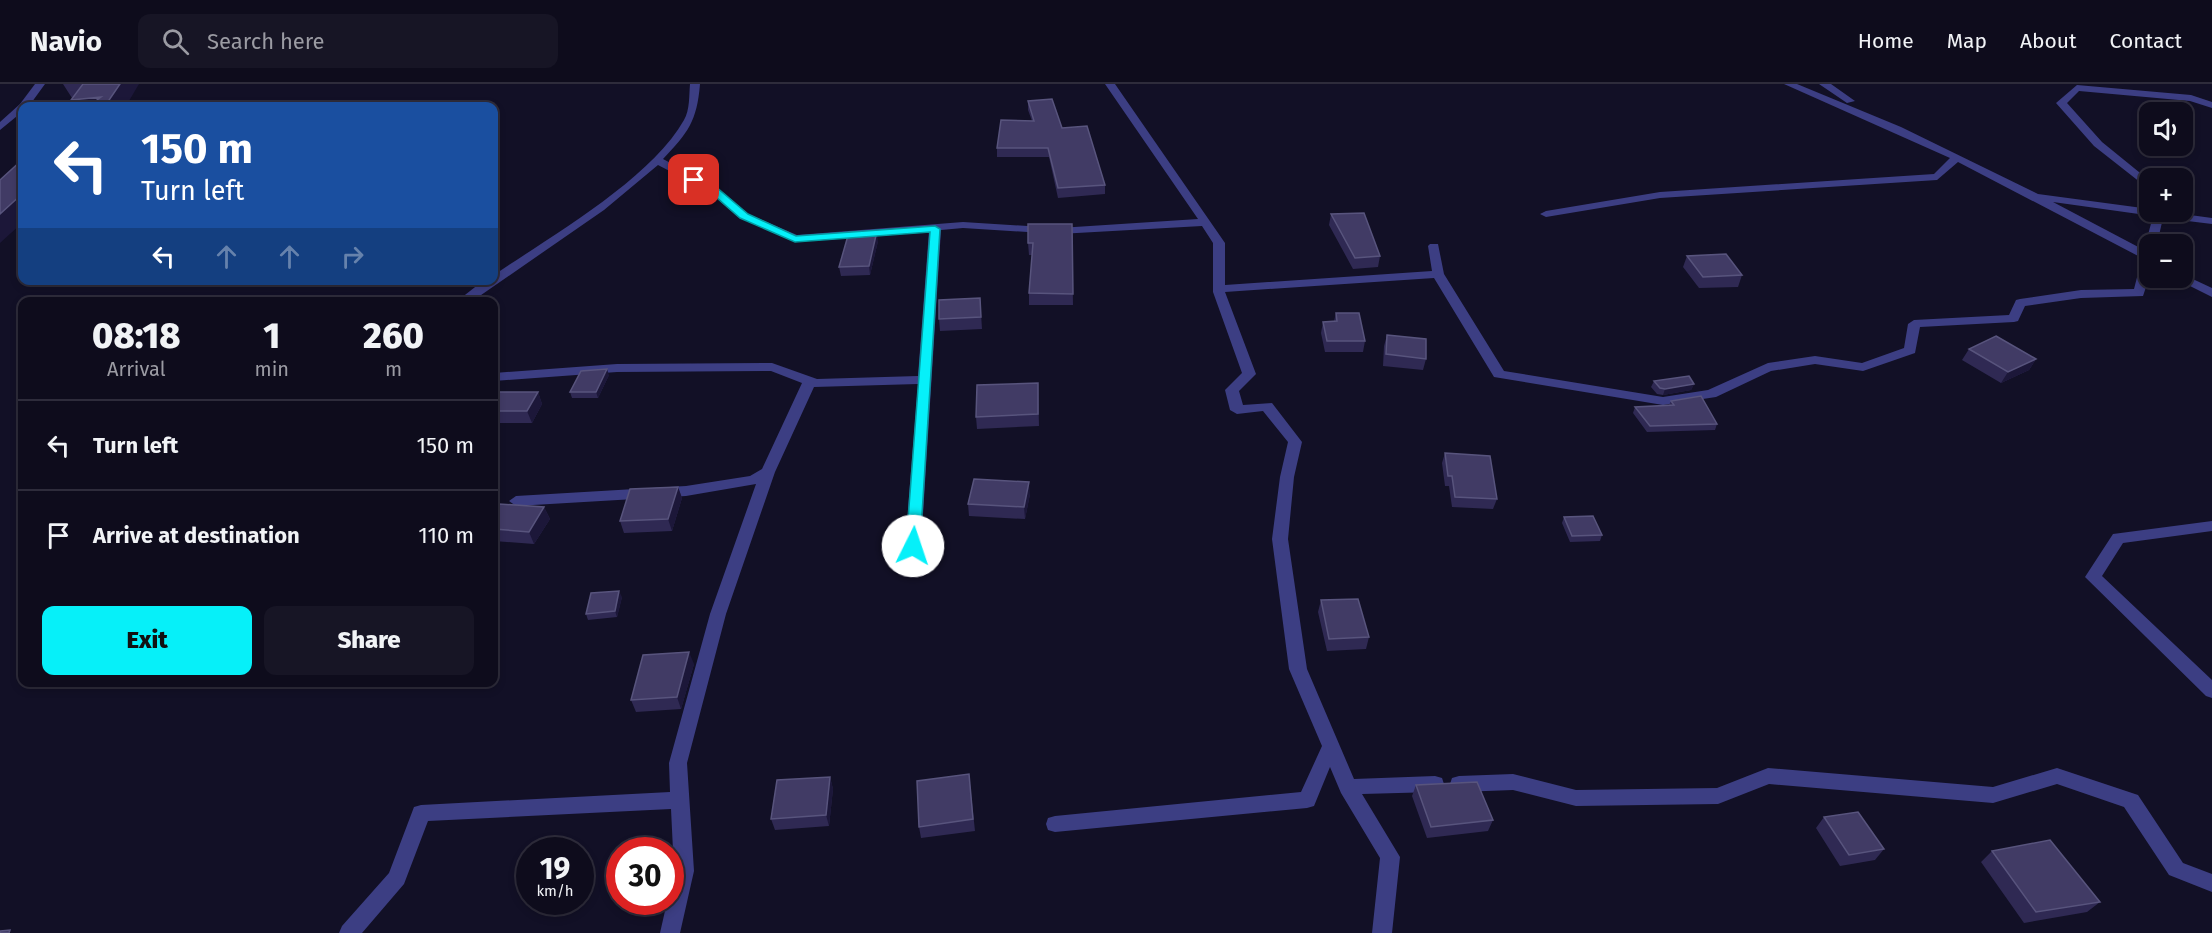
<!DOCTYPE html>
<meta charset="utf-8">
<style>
:root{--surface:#0e0c1c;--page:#171525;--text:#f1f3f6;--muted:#9b9ba3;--line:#2e2c3b;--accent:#06f0f9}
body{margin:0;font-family:"Fira Sans",sans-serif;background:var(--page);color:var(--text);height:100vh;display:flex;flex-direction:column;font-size:22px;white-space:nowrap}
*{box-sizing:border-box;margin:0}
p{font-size:20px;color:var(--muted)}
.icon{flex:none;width:33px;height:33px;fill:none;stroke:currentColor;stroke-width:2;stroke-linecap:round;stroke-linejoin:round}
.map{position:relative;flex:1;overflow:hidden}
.side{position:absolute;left:18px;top:213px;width:480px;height:390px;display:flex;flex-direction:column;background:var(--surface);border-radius:12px;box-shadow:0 3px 9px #0003,0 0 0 2px var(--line)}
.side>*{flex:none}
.guide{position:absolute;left:18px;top:18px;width:480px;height:183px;border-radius:12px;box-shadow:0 3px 9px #0003,0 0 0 2px var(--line);background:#1a4fa0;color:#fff;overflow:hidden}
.tools{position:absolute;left:2139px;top:18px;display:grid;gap:12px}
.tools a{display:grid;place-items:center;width:54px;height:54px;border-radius:12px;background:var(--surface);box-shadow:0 3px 9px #0003,0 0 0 2px var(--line);font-size:30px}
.speed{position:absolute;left:516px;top:753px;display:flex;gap:12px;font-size:30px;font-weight:700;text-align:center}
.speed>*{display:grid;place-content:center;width:78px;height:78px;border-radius:50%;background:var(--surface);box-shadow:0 3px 9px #0003,0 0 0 2px var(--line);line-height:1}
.speed small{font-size:15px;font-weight:400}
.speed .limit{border:9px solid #d22;background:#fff;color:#111}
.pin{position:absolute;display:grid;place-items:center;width:51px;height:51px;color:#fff;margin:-26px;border-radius:12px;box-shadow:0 3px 9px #0006}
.me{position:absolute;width:66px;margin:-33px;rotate:4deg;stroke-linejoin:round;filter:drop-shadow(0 0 4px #0008)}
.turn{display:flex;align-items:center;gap:21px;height:126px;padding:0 24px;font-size:27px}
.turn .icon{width:78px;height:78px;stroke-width:2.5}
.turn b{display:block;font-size:42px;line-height:51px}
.lanes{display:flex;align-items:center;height:57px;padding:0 24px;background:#0003;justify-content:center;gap:30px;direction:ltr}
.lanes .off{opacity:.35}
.eta{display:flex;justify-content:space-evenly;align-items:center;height:102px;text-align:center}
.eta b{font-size:36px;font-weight:800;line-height:42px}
.cta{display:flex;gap:12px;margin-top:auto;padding:12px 24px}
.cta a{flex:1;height:69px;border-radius:12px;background:var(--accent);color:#111;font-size:24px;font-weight:800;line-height:69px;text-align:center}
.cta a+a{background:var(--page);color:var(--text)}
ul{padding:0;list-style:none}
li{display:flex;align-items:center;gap:18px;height:90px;padding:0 24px;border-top:2px solid var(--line)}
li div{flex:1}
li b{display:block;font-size:22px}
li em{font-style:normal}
header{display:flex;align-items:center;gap:36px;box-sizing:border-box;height:84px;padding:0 30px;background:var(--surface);border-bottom:2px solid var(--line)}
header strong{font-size:28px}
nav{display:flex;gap:33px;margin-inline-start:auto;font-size:21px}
.search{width:420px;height:54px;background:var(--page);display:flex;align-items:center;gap:15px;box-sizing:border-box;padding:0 21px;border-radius:12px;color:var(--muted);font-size:22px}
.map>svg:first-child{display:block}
</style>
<header>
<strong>Navio</strong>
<div class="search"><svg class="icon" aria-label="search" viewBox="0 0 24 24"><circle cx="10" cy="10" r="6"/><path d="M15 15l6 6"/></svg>Search here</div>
<nav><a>Home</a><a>Map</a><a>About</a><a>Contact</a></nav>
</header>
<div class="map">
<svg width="2212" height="849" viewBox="0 0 2212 849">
<rect width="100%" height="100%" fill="#121026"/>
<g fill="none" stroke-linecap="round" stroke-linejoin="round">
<path fill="#3c3e83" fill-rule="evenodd" d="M35,0H45L29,22H22V28L0,46V38L20,20Z
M690,0H700C697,37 688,49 663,75L716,103L748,130L797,151L963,138L1059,144L1198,135L1105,0H1115L1225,159V201L1432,187L1428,162L1430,160H1438L1444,190L1504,287L1663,313L1708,306L1768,279L1815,272L1862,279L1904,264L1908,240L1914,236L2009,231L2016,216L2020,215L2081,206L2134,205L2142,174L1958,78L1937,96L1660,114L1546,133L1540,130L1546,127L1660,108L1934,90L1950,74L1784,0H1797L1901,43L2038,110L2150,125V128H2168L2212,134V140L2163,134L2157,160H2150V191L2143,212L2081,214L2025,222L2018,237L2014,238L1920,243L1915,269L1863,287L1815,280L1771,287L1716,313L1663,321L1494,293L1434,194L1225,208L1256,290L1239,307L1243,321L1272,319L1302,358L1294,393L1288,455L1307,585L1354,695L1435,692L1442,694L1444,700L1442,706L1435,708L1362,710L1400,773L1392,849H1372L1380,774L1341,709L1330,683L1314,722L1307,724L1055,748L1048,746L1046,740L1048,734L1055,732L1301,708L1322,662L1289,585L1272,455L1280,393L1288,358L1263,327L1237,330L1230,326L1225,306L1242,289L1213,208V159L1202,142L1059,150L963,144L941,146L921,462L918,466H908L905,462L918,300L814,303L775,388L726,530L687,679L694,787L680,849H660L667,818H670L674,787L671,725L428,737L404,800L362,849H339L342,842L389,789L414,723L421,721L670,708L669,679L710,530L756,400L686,412L516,422L509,417L516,412L686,402L750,392L762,385L802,299L771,287L617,288L494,297V289L617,280L772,279L817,295L918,292L929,147L795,158L740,134L708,107L658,81L604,126L471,218H456L484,196H494V191C551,152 650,96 684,36C690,26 689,11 690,0ZM2053,118L2153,132L2144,166Z
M1819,0H1831L1855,17L1847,19Z
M2077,1L2191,11L2212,18V24L2190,17L2079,7L2067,19L2102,58L2150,97V106L2094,62L2056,19Z
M2182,190L2212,204V213L2178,196L2176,194H2182Z
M2212,437V447L2123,459L2102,492L2212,596V614L2206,612L2085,493L2113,450Z
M1768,684L1993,703L2057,684L2138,711L2183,779L2212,790V808L2169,791L2124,723L2057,700L1993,719L1769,700L1718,720L1576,722L1513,706L1459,708L1452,706L1450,700L1452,694L1459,692L1513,690L1576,706L1717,704Z"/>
</g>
<path fill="#2f2953" d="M63,0H139L72,14Z
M1028,17L1062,44L1105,101V110L1058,114L1049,73H997V64L1032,37L1028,26Z
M1331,130L1380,172L1378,183L1353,185L1329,141Z
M1072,140L1073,221H1029V209L1032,171H1029L1028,159Z
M878,157L870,191L841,192L839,183Z
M1687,172L1742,191L1738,203L1699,204L1683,183Z
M980,214L982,245L940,247L939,235Z
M1336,229L1365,257L1363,268H1325L1321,249L1323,238L1334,237Z
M1387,251L1426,275L1423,286L1383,282L1384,262Z
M1969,265L2036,275L2029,286L2001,299L1962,276Z
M609,291L598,314H572L570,308Z
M1654,297L1694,300L1691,306L1663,311L1657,310L1651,303Z
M1038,299L1039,342L977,345L976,333Z
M494,308H538L542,320L532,339H494Z
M1671,317L1717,340L1715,346L1647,348L1633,329L1635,323L1669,321Z
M1445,369L1497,415L1493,425L1452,423L1449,402H1445L1442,379Z
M678,403L682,414L672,447L624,449L620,437Z
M1030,410L1025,435L969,432L968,420Z
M544,423L550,435L534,460L494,457V428Z
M1564,433L1602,451L1600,457L1570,458L1562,439Z
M622,513L617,533L588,536L586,530Z
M1321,516L1369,553L1366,565L1327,567L1318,528Z
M694,580L681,625L636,628L631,616Z
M969,690L975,747L921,754L919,743Z
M830,693L833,705L829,742L775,746L771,735Z
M1416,701L1493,736L1488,747L1427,754L1412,712Z
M1824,733L1884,765L1875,776L1840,782L1816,744Z
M1992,767L2100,818L2087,828L2024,839L1981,778Z"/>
<path fill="#1c1739" d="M120,0H139L126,22H75L71,16Z
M22,110V139L0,159V130Z
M877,147L878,157L870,191L869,182Z
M2036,275L2029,286L2001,299L2008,288Z
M607,285L609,291L598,314L596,308Z
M1694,300L1691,306L1663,311L1665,305Z
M538,308L542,320L532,339L527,327Z
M1029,398L1030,410L1025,435L1024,423Z
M678,403L682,414L672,447L668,435Z
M544,423L550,435L534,460L529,448Z
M619,507L622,513L617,533L615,527Z
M689,568L694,580L681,625L677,613Z
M830,693L833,705L829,742L826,731Z"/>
<path fill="#413b65" stroke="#58547d" stroke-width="1.5" d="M83,0H120L105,22H89L101,13L71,16Z
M1052,15L1062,44L1087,42L1105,101L1058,104L1048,64H997L1001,36L1034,37L1028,17Z
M22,76V110L0,130V96Z
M1364,129L1380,172L1355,174L1331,130Z
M1028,140H1072L1073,210L1029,209L1033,159H1028Z
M877,147L869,182L839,183L849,148Z
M1726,170L1742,191L1703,193L1687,172Z
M980,214L981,233L939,235V216Z
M1336,229H1359L1365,257H1327L1323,238L1337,237Z
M1387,251L1426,255V275L1386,270Z
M1996,252L2036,275L2008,288L1969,265Z
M607,285L596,308H570L581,287Z
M1689,292L1694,300L1665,305L1660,304L1654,297Z
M1038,299V330L976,333L977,301Z
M494,308H538L527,327H494Z
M1701,312L1717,340L1650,342L1635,323L1674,321L1671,317Z
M1445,369L1490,372L1497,415L1455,413L1452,392H1448Z
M974,395L1029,398L1024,423L968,420Z
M678,403L668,435L620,437L630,405Z
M499,420L544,423L529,448L494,445V428Z
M1593,432L1602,451L1572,452L1564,433Z
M619,507L615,527L586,530L591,509Z
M1358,515L1369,553L1329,555L1321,516Z
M689,568L677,613L631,616L643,571Z
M969,690L973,735L919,743L917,697Z
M830,693L826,731L771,735L777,696Z
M1477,698L1493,736L1431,743L1416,701Z
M1858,728L1884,765L1849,771L1824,733Z
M2050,756L2100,818L2036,828L1992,767Z
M10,846L9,849H0V847Z"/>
<path fill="#06f0f9" stroke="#049ca2" stroke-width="1.5" d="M694,93L716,103L748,130L796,152L935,142L940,145L920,462L918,465L913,467L906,462L930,148L795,158L740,134L709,107L691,98V94Z"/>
</svg>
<div class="tools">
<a><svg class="icon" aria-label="sound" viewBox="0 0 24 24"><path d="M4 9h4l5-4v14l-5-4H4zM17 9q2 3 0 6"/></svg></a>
<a>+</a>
<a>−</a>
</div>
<div class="speed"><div>19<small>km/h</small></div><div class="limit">30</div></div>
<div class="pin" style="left:694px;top:96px;background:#d93025"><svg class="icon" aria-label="arrive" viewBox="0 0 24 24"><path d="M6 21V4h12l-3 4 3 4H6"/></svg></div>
<svg class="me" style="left:913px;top:462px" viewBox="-20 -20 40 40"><circle r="19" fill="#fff"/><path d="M0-13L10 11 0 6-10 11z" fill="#06f0f9"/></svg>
<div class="guide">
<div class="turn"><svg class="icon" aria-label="left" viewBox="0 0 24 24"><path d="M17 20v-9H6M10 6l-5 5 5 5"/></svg><div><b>150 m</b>Turn left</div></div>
<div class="lanes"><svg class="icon" aria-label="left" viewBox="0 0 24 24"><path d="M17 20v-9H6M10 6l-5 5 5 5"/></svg><svg class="icon off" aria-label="ahead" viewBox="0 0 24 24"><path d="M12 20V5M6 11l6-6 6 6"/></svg><svg class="icon off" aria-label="ahead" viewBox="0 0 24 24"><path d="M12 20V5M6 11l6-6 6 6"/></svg><svg class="icon off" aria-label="right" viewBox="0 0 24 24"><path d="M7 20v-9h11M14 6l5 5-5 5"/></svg></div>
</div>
<section class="side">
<div class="eta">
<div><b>08:18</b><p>Arrival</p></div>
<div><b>1</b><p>min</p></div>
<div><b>260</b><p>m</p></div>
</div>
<ul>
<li><svg class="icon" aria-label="left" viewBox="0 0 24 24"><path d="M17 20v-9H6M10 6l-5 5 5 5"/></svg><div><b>Turn left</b></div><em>150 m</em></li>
<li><svg class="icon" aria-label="arrive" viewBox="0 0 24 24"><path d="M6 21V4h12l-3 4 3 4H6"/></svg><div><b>Arrive at destination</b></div><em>110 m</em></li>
</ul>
<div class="cta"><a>Exit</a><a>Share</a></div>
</section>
</div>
